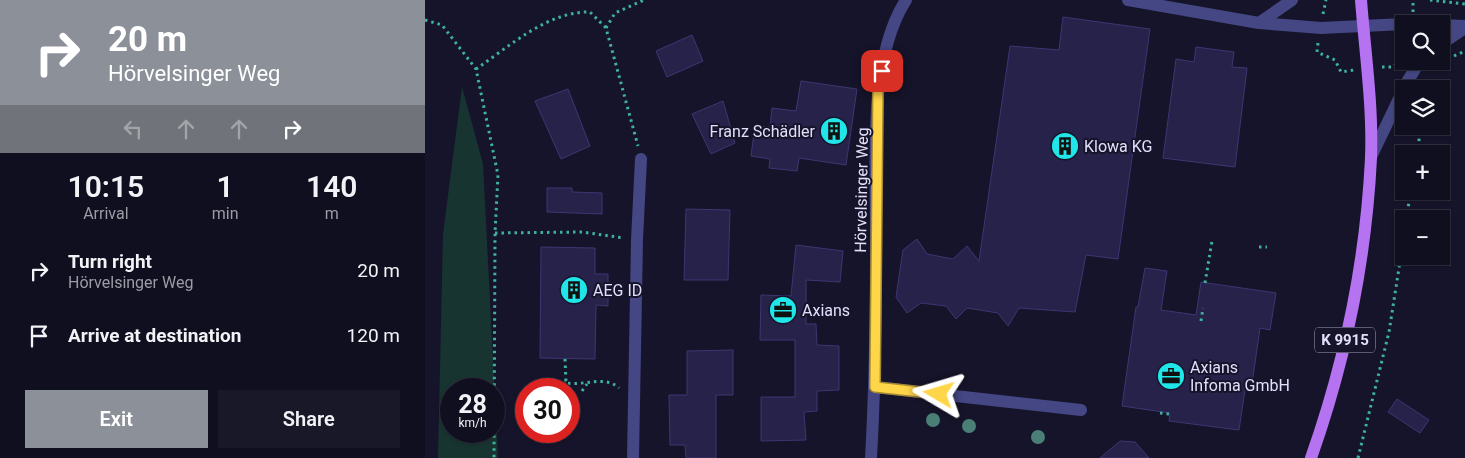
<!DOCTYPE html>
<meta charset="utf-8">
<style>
:root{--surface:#100f20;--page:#191829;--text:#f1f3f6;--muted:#9c9ca5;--line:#302f3e;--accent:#8c9099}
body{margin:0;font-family:Roboto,sans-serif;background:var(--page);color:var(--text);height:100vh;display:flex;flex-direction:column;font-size:19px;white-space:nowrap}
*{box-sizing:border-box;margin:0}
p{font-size:16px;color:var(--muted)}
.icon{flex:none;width:28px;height:28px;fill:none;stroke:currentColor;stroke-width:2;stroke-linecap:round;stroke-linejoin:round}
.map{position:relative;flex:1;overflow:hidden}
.sheet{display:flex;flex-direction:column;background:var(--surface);width:425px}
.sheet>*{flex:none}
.top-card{background:#8c9099;color:#fff;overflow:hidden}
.controls{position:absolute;left:970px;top:15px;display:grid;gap:10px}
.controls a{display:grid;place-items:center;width:55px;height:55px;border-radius:0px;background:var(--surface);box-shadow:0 1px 4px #0004,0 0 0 1px var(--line);font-size:25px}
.speed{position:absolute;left:15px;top:378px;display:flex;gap:10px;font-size:25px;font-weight:700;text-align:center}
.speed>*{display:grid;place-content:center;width:65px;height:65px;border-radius:50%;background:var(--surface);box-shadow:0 1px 4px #0004,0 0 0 1px var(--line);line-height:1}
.speed small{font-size:12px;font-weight:400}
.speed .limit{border:8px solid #d22;background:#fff;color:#111}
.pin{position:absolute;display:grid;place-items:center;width:42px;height:42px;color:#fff;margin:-21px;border-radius:10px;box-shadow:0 2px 8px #0006}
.me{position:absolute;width:55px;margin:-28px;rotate:277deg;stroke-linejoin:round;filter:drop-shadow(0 0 4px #0008)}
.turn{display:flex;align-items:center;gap:18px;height:105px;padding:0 25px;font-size:22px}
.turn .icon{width:65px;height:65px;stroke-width:2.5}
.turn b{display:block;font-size:35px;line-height:42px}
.lanes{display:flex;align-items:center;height:48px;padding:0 25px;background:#0003;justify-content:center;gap:25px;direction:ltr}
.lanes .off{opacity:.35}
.eta{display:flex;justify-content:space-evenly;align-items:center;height:85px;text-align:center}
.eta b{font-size:30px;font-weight:600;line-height:35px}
.cta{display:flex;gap:10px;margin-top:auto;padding:10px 25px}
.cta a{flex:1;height:58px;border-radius:0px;background:var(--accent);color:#fff;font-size:20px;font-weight:600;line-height:58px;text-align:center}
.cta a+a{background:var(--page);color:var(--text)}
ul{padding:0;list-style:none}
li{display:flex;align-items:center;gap:15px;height:65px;padding:0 25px}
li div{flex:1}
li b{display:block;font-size:19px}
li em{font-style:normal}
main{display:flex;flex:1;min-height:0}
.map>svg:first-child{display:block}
</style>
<main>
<section class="sheet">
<div class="top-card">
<div class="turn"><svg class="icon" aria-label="right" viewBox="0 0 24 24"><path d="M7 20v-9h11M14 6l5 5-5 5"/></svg><div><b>20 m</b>Hörvelsinger Weg</div></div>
<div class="lanes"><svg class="icon off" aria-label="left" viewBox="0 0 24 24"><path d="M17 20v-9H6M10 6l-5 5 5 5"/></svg><svg class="icon off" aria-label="ahead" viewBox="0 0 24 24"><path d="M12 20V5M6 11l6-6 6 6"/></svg><svg class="icon off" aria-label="ahead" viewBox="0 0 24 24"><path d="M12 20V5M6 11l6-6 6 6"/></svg><svg class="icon" aria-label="right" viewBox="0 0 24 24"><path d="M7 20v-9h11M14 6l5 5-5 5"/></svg></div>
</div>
<div class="eta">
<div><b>10:15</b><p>Arrival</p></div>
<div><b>1</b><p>min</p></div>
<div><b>140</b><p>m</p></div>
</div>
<ul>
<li><svg class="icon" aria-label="right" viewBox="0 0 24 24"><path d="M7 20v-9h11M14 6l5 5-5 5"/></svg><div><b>Turn right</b><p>Hörvelsinger Weg</p></div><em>20 m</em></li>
<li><svg class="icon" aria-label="arrive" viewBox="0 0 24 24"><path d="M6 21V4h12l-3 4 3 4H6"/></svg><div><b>Arrive at destination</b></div><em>120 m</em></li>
</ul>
<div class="cta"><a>Exit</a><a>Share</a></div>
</section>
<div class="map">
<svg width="1040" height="458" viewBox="0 0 1040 458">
<rect width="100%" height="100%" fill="#16142a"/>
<path fill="#183430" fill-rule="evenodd" d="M37,87L58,164L73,458H13L18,234ZM26,389H69V431H26Z"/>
<path fill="#262249" stroke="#3d3673" d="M638,17L725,29L693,259L661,255L650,312L594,308L583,326L573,313L542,308L531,319L521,306L496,303L482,313L471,297L478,250L492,239L502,254L528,259L542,246L554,261L585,46L634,50Z
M267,35L278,61L242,77L231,51Z
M771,47L809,52L807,67L822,68L810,167L738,158L751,59L769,62Z
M376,81L432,89L421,165L374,158L372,171L344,168L345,159L326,156L330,126L345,127L347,108L371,111Z
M143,89L165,146L136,159L110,101Z
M298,101L310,143L286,154L267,114Z
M122,188H147V192L177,193V214L122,212Z
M261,209L305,210L303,280H259Z
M371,245L418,251L415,282L381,280V324H391L392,345L414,346V390L392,391V411L379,412L381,440L336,441V397H370V340H335L336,295L366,296Z
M116,247L170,248V274H183V306L171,305L170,359L115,358Z
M720,268L742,271L736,310L771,315L776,282L851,293L845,330L835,328L826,391L820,390L814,430L744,421L745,413L697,406L711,307H713Z
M308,350V395H291V458H261L260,445H245L244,395H262V351Z
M972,399L1004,420L995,433L963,412Z
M695,441L710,442L724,458H675Z"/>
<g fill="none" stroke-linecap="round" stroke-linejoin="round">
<path stroke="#3eb2a1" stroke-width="3" stroke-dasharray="2.5 4" stroke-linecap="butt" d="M1005,0L1040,4
M988,12V0
M898,14L901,0
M0,20L17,25L51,69L73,175L70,233L69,458
M181,28L190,13L219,0
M893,43L892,52L910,60L916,72L929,70
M1029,56L1040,51
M957,67H968L977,58
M51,69C85,46 123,11 165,12L181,28L213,146
M1008,69L1021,59
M1001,89L1002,81
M992,154L996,126
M981,219L986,191
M70,233L157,232L199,238
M834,247H842
M780,283L787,241
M776,321L778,308
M140,359L141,383C159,386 180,375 194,388
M132,383H141
M157,391L162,384
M735,413L745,414
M933,458L964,332L979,236"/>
<path stroke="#444784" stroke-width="12" d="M703,0L834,23L896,28L979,24
M834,23L867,0
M1016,25L1040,26
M1016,44L1040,28
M946,157L982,82L995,61
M450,387L656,410
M208,458L212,240L216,159
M446,458C450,387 451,316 451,245C452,172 441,62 481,0"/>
<path stroke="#b673f1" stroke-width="12" d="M886,458C920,362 941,260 946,158C948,106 940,52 936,0"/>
</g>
<g fill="#497f76">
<circle cx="508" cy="420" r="7"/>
<circle cx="544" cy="426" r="7"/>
<circle cx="613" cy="437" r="7"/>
</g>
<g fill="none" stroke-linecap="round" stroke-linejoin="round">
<defs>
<path id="route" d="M457,71L453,88L450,387L514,394"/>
</defs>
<use href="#route" stroke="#a68a30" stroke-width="12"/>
<use href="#route" stroke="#ffd54a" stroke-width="9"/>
</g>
<defs>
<symbol id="building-disc" viewBox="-11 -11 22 22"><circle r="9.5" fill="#20e6e9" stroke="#16142a"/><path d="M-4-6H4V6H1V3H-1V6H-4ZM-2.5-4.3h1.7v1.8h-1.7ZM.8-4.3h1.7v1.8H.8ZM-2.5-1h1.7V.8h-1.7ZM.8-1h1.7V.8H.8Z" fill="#111"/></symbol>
<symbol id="office-disc" viewBox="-11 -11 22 22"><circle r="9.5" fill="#20e6e9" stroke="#16142a"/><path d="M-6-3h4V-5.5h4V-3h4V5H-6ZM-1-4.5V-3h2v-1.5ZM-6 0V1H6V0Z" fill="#111"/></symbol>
</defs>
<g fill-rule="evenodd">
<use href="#building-disc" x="393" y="115" width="32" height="32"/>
<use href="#building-disc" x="624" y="130" width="32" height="32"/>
<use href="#building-disc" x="133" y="274" width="32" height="32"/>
<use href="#office-disc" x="342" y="294" width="32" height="32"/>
<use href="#office-disc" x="730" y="360" width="32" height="32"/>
</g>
<g text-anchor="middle" stroke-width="4" stroke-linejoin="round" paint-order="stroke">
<rect fill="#16142a" stroke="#a4a3bd" stroke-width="1" x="890" y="327.5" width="60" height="25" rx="4"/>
<g font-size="15" font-weight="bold" fill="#e1e0fc">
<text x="920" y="345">K 9915</text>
</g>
<g font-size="16" fill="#e1e0fc" stroke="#16142a" text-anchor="start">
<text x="390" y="137" text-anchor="end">Franz Schädler</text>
<text x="659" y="152">Klowa KG</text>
<text x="168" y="296">AEG ID</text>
<text x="377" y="316">Axians</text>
<text x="765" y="373">Axians<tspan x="765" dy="18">Infoma GmbH</tspan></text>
</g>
<g font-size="16" fill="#e1e0fc" stroke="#16142a">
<text transform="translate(436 190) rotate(-89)" y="6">Hörvelsinger Weg</text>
</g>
</g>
</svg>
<div class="controls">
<a><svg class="icon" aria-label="search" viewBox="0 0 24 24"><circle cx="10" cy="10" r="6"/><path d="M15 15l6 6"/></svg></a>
<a><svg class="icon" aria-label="layers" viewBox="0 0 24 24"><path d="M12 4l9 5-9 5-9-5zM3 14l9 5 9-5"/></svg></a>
<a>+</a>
<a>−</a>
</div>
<div class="speed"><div>28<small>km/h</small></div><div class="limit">30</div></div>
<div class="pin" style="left:457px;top:71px;background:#d93025"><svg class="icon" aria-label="arrive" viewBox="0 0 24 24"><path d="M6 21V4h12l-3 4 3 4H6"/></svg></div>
<svg class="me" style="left:514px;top:394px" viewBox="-20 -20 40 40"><path d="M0-17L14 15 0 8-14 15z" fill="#ffd54a" stroke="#fff" stroke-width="4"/></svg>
</div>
</main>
